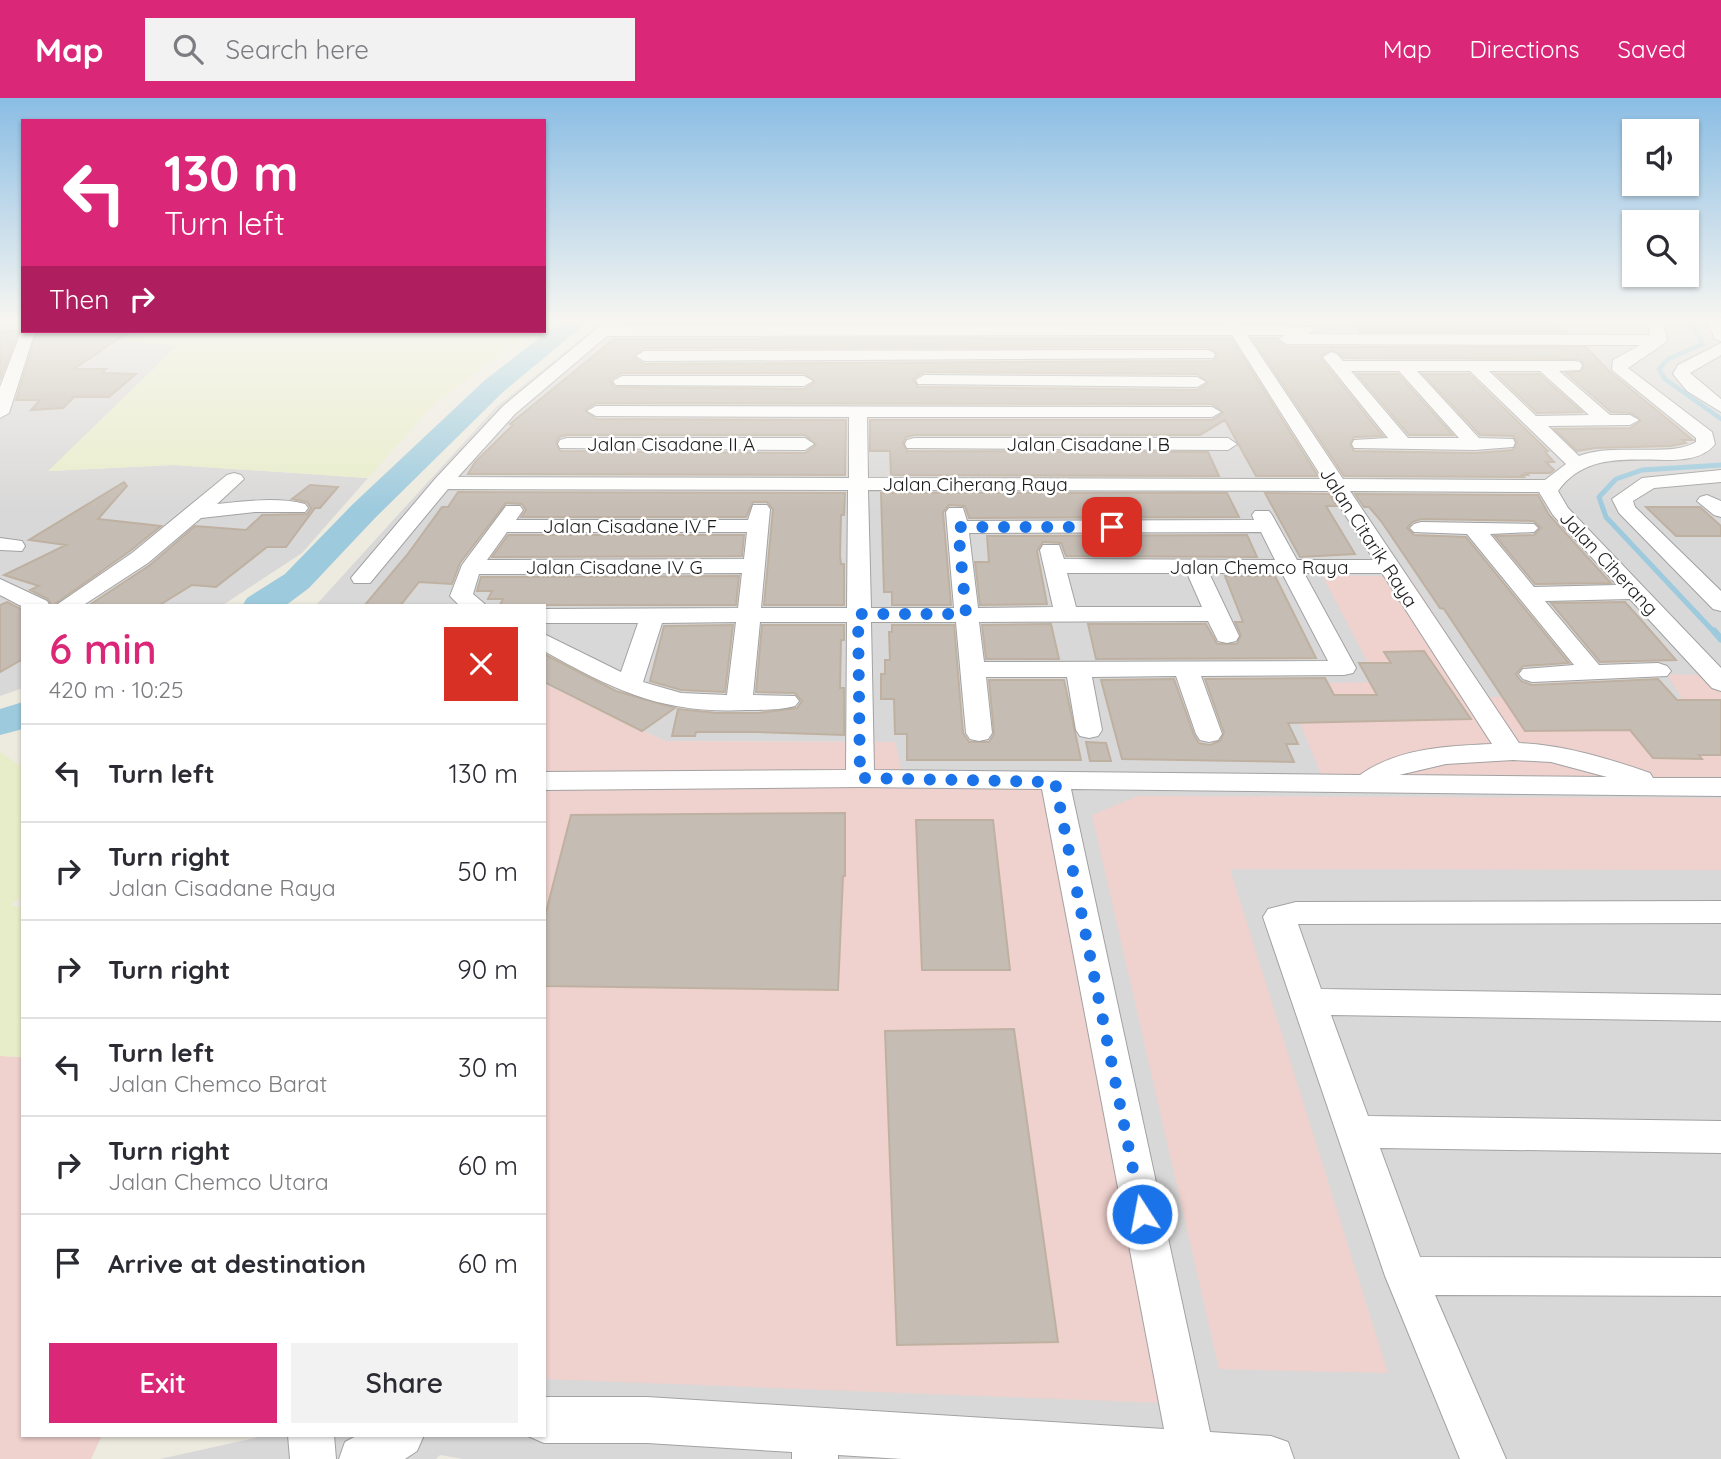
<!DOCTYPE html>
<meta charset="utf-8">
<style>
:root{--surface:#fff;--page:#f2f2f3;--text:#2b2b33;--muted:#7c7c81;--line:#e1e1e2;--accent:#db2777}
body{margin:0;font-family:Quicksand,sans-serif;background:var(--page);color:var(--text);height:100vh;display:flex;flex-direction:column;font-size:26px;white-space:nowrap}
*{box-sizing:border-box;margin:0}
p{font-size:23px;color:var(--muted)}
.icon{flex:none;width:38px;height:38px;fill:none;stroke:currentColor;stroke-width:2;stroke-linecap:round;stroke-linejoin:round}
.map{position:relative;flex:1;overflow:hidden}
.sheet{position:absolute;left:21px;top:506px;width:525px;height:833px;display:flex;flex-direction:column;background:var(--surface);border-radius:0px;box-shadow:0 2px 5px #0004}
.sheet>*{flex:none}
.top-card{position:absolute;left:21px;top:21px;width:525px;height:214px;border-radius:0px;box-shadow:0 2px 5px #0004;background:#db2777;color:#fff;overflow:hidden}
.tools{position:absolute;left:1622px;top:21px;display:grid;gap:14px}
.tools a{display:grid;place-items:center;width:77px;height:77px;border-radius:0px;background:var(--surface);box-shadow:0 2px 5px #0004;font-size:35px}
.pin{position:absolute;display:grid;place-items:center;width:60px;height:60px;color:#fff;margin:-30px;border-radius:14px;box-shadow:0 4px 10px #0006}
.me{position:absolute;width:77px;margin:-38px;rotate:349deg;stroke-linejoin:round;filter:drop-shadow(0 0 5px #0008)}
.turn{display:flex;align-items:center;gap:24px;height:147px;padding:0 28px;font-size:32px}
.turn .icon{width:91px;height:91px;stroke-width:2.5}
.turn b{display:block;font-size:49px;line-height:60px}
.then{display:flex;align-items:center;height:66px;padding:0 28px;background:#0003;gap:14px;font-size:26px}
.round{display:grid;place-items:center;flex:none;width:74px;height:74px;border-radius:0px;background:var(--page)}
.head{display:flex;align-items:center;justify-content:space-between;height:119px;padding:0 28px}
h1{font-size:42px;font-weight:600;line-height:52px;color:var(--accent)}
.cta{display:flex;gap:14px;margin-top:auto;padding:14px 28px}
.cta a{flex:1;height:80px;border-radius:0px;background:var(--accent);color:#fff;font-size:28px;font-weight:600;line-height:80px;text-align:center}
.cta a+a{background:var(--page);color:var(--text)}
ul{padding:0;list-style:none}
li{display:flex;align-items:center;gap:21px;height:98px;padding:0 28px;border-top:2px solid var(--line)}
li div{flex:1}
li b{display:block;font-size:26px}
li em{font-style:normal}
header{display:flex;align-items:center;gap:42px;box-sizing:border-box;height:98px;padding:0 35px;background:var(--accent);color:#fff}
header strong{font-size:33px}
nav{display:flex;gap:38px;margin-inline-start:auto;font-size:24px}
.search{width:490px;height:63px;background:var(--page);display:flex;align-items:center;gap:18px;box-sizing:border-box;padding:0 24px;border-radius:0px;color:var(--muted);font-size:26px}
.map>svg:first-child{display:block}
</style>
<header>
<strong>Map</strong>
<div class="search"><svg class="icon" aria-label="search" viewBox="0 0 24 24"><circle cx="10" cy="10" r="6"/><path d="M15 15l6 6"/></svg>Search here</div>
<nav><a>Map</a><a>Directions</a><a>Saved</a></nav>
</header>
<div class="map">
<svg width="1721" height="1361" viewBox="0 0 1721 1361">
<rect width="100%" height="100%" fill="#edeadf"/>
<path fill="#d9d8d8" d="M0,222H23V233H138L125,242L179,246L50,373L174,367L368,380L302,455L223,507L23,508V590L0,598Z
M605,222H1721V1361H463L440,1357L436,1361H160L268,1337H544V713L901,674L895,644L665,643L544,586V508L316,507L497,308Z"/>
<path fill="#efd1cd" d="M1322,477L1410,479L1488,599L1682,600L1667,576L1721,578V682L1323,681L1284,586L1378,584Z
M544,586L665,643L895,644L902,674L1049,678L1163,1305L544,1281Z
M1138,698L1721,700V772L1230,771L1388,1275L1219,1271L1092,717Z
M0,958L23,959V1337H102L91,1361H0Z"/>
<path fill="#e8edc9" d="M138,233H532L435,305L368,380L174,367L48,373L178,247L124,243Z
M0,654L23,670V798L10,807L23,810V959L0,958Z"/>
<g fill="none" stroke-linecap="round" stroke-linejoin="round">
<path stroke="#9dcadd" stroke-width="4.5" d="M1690,222L1703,246L1668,261L1659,271L1665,281L1721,321"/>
<path stroke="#9dcadd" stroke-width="5" d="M1715,535L1606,419L1599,399L1616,381L1642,372L1721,367"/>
<path stroke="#9dcadd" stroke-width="7" d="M1714,533L1721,541"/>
<path fill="#9dcadd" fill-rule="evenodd" d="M563,222H590L503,294L375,420L309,490L285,508H242L247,500L285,476L353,406L485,282Z
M23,604V631L0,637V611Z"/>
</g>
<path fill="#c5bcb3" stroke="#bfb1a1" stroke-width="2" fill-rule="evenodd" d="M659,222H1219L1221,224L625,225L626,223Z
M1353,222H1552L1567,234H1360Z
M0,233H19L0,282Z
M37,233H130L74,271H106L102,275L136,276L109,299H74L63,310L31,312L40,302H16Z
M1231,240L1318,378H1256L1225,322L1200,337H914L906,339L903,345L907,353L1208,354L1219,378L891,377L890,353H870V322H1212L1223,315L1212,306L596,305L585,312L596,321L846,322L845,377L468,376L475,364L513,327L510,326L614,241ZM644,250L1207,249L1215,253L1217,258L1213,263L644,266L634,259ZM924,274L1197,276L1208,285L1197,292L918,289L913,281ZM622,275H804L815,284L804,291L614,289L610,282ZM567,337H805L816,347L805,355L560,353L556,345L559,339Z
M1252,240H1277L1278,243L1287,249H1586L1610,274L1693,342H1682L1686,345L1671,348L1596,350L1577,353L1554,331L1630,330L1641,323L1631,315L1611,314L1566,275L1582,273L1584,267L1580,261L1344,260L1332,252L1322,257L1321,261L1383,338L1354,339L1350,347L1354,353L1475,355L1513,352L1517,344L1513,338L1480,337L1423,276H1469L1548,353L1545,354L1554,364H1546L1554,372L1550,375H1526L1528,377H1522L1524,379L1344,378Z
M1357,276H1398L1453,337H1409Z
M1496,276H1539L1582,314L1537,315Z
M124,384L127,388L98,421L161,428L130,453L52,508L48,501L30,492L39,488L4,477L66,447L29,442Z
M310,387L338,389L320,410H315L286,449H267L216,489L192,487L158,508H88L150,467L195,428L246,432L262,417L307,416L311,410L307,404L292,401Z
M458,394L845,395L844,417H841L840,458L841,466H844V507H764L773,411L767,404H753L746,419H521L526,412L522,406L506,405L460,465L452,486L419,484L400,508H364L407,457L442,409H448Z
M881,395H1227L1239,419L969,420L965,408L949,407L943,414L951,507H892V494H884Z
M1265,395L1329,396L1337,408H1326L1355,456L1300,459Z
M1355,396L1538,397L1549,417L1611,485L1535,486L1495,438L1534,437L1541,430L1534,423L1421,421L1412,424L1407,430L1414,437L1466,439L1569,565L1523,568L1516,576L1521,583L1532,587L1658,581L1677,602H1721V657H1699L1702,661L1653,660L1630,632L1525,633L1444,511L1440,510L1381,423L1369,409H1364Z
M1646,409H1700L1721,428V438H1676Z
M508,437H744L742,458L492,459Z
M1247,437L1257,459L1066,458L1061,445L1043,444L1037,453L1047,506L980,507L975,464H989L987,438Z
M739,478L736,507H500L503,501H488L492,493H477L481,479Z
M1225,478H1275L1316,560L1096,561L1088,526H1206L1217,546H1237L1241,537L1235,524H1243Z
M7,504L23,512V561L0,574V507Z
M1625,504L1642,523L1676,562L1600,564L1551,505Z
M1051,526L1059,561H986L982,527Z
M733,527L725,594L681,592L650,583L664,528Z
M762,527H844V542H841L840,590H844V637L756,634H696L695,638H672L678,611L717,615H759L797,610L802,603L795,595L756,594Z
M892,527H954L963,635L969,644H989L994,636L989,582H1064L1081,662H907V636H895L894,601H881V576H885V562H890L889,534H892Z
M1424,553L1471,621L1288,625L1298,646H1286L1294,664L1122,661L1101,582L1174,581L1194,637L1199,645L1210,647L1220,643L1224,635L1205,581L1325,580L1334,597H1377L1359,565H1391L1384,554Z
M544,556L616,593L675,610L642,633L544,584Z
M1086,644L1106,645L1111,663H1090Z
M845,715V778H843L838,892L544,888V822L571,717Z
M916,722H993L1010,872H922Z
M1014,931L1058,1244L897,1247L885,933Z"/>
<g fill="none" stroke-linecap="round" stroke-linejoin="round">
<defs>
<path id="minor" d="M607,222H624L618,228L1226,227L1222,222H1238L1241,227L1312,229L1314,232L1308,236L1650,237L1647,222L1690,223L1682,228L1663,225L1667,242L1665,245L1628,270L1712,334L1715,346C1686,384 1600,334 1558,393L1568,410L1721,570V593L1712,590L1630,501L1545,503L1599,567L1658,565L1667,568L1671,573L1667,578L1532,584L1523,581L1519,576L1523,571L1574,567L1467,436L1414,434L1410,430L1414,426L1421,424L1534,426L1538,430L1534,434L1490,436L1534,489L1617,487L1553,417L1539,394L1350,393L1519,645C1564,647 1607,660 1650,675L1653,680H1721V698L1071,691L1210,1334L1271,1338L1288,1344L1294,1361H902L838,1357V1361H792V1354L647,1345H544L528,1338L544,1337V1299H647L1164,1331L1042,691L860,689L544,692V674L846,672L847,524H760L753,597L795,598L799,603L795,608C780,612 763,612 747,612C662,616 616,593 544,553V536L621,574L638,525H544V511L738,510L742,475L479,476L473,496L487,508H460L450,498L462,467L506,408H520L523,412L516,422H748L753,407H767L770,411L761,510H847L848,392L448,391L370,485H354L351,480L435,381L503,308ZM1232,237L1323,381L868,380L867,319H1212L1221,314L1212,309L596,308L587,313L596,318L849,319V380L458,379L515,316L607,238ZM1247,237H1285L1279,241L1287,246L1640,247L1613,262L1612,272L1696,340V344C1670,360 1614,344 1579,358L1548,328L1630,327L1639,322L1630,317H1610L1559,273L1580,272L1582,268L1580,264L1574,263H1343L1337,256L1331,254L1323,259L1388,340L1354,342L1352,346L1354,350L1475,352L1513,349L1515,345L1513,341L1479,340L1417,273H1470L1566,366L1545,382L1343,381ZM1351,273H1399L1459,340H1408ZM1489,273H1540L1589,317L1536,318ZM868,392L1330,393L1374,462H1297L1272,417L1269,413H1255L1252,417L1254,422L967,423L963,410H949L946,414L954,510H871ZM507,434H747L744,461L487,462ZM1261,434L1275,462L1064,461L1059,447H1043L1040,452L1053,509L978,510L969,435ZM1067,475H1187L1202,509H1076ZM1209,475H1282L1328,563L984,564L979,524L1208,523L1218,543L1227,545L1236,543L1239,538ZM1304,475H1382L1492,646C1447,648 1398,650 1360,677L874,672L871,524H956L966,635L970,641L979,643L988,641L992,635L986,579H1067L1076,632L1080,638L1089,640L1098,638L1102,632L1092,579L1176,578L1196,636L1200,642L1209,644L1218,642L1222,636L1201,578L1344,577L1353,575L1356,570ZM736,524L727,597L681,595L643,584L662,525ZM1513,662L1551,664L1607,679L1399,677L1446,666Z
M1721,222V243L1715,241L1708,226L1711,222Z
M23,229V233H35L9,315L0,320V289Z
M1721,245V257L1690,275L1721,301V314L1687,293L1673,276L1678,267Z
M1207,252L1213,254L1215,257L1213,260L644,263L636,258L644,253Z
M924,277L1197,279L1206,284L1197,289L918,286L916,282Z
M622,278H804L813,283L804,288L616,287L613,283Z
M567,340H805L814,346L805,352L560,350L558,346L560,342Z
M914,340H1228L1237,346L1228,352L907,350L905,346L907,342Z
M1721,372V384L1654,390L1633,403L1635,409L1721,493V513L1713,511L1619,415L1612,401L1642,380Z
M234,375L241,377L244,381L217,406C246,403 277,399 305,406L308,410L305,414H255L201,420L148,465L82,508H55L132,455L227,377Z
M1707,397L1721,403V419L1714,417L1697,403L1700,399Z
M0,440L22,443L25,448L22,453L0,452Z
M0,481L47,503L50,508L23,509L0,497Z
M1721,803V825L1298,826L1321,891L1721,897V923L1331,917L1368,1018L1721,1023V1055L1380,1050L1420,1159L1721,1160V1198L1435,1197L1506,1361H1460L1385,1178L1263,819L1268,811L1296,804Z
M288,1337H334L336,1361H290Z
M358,1337H424L417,1353L405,1361H339L345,1344Z"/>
</defs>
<use href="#minor" stroke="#a2a2a2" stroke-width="2"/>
<use href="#minor" fill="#fff" fill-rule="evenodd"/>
</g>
<linearGradient id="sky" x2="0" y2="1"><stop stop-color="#8abde4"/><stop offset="0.54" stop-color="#f7f6f1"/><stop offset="1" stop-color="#f7f6f1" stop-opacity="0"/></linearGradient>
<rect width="1721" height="412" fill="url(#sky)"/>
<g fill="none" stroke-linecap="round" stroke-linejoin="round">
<path stroke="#1a73e8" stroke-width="12" stroke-dasharray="0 21.6" d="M1112,429H958L966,516H858L860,680L1055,684L1142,1116"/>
</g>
<g text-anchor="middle" stroke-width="5" stroke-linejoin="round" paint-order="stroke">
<g font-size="19" fill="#1b1b1b" stroke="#fff">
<text x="671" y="353">Jalan Cisadane II A</text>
<text x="1088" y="353">Jalan Cisadane I B</text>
<text x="975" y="393">Jalan Ciherang Raya</text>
<text x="630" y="435">Jalan Cisadane IV F</text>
<text transform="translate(1369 439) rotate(57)" y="7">Jalan Citarik Raya</text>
<text transform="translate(1609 465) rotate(47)" y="7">Jalan Ciherang</text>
<text x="614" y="476">Jalan Cisadane IV G</text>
<text x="1259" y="476">Jalan Chemco Raya</text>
</g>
</g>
</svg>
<div class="tools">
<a><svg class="icon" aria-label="sound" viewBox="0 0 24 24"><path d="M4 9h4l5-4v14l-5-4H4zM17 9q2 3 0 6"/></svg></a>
<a><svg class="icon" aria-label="search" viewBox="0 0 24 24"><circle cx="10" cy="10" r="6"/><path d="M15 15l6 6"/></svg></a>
</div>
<div class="pin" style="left:1112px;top:429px;background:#d93025"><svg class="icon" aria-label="arrive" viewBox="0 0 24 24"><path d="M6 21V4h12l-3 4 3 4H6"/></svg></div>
<svg class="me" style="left:1142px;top:1116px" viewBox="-20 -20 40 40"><circle r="17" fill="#1a73e8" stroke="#fff" stroke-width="3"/><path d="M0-11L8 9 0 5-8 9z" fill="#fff"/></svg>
<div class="top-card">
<div class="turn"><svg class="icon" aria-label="left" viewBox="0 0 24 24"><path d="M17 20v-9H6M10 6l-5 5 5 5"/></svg><div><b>130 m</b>Turn left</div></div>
<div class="then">Then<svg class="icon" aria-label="right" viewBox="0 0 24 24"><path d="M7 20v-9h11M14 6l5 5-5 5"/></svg></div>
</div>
<section class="sheet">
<div class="head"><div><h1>6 min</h1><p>420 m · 10:25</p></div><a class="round" style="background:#d93025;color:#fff"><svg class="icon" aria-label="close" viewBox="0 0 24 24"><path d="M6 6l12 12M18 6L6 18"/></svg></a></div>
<ul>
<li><svg class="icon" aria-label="left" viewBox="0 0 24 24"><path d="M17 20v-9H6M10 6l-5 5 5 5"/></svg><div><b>Turn left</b></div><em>130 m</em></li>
<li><svg class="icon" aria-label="right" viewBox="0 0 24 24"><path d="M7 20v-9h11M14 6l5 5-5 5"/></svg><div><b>Turn right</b><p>Jalan Cisadane Raya</p></div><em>50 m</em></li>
<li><svg class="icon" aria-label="right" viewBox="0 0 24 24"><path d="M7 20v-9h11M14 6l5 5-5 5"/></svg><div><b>Turn right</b></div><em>90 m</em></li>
<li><svg class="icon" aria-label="left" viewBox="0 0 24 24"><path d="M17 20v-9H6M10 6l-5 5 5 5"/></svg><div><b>Turn left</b><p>Jalan Chemco Barat</p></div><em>30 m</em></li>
<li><svg class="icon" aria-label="right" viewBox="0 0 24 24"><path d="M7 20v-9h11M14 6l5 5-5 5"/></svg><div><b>Turn right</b><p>Jalan Chemco Utara</p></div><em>60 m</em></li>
<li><svg class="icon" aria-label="arrive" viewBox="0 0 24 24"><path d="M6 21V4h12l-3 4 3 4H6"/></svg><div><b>Arrive at destination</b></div><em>60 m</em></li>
</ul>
<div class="cta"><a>Exit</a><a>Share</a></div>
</section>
</div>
